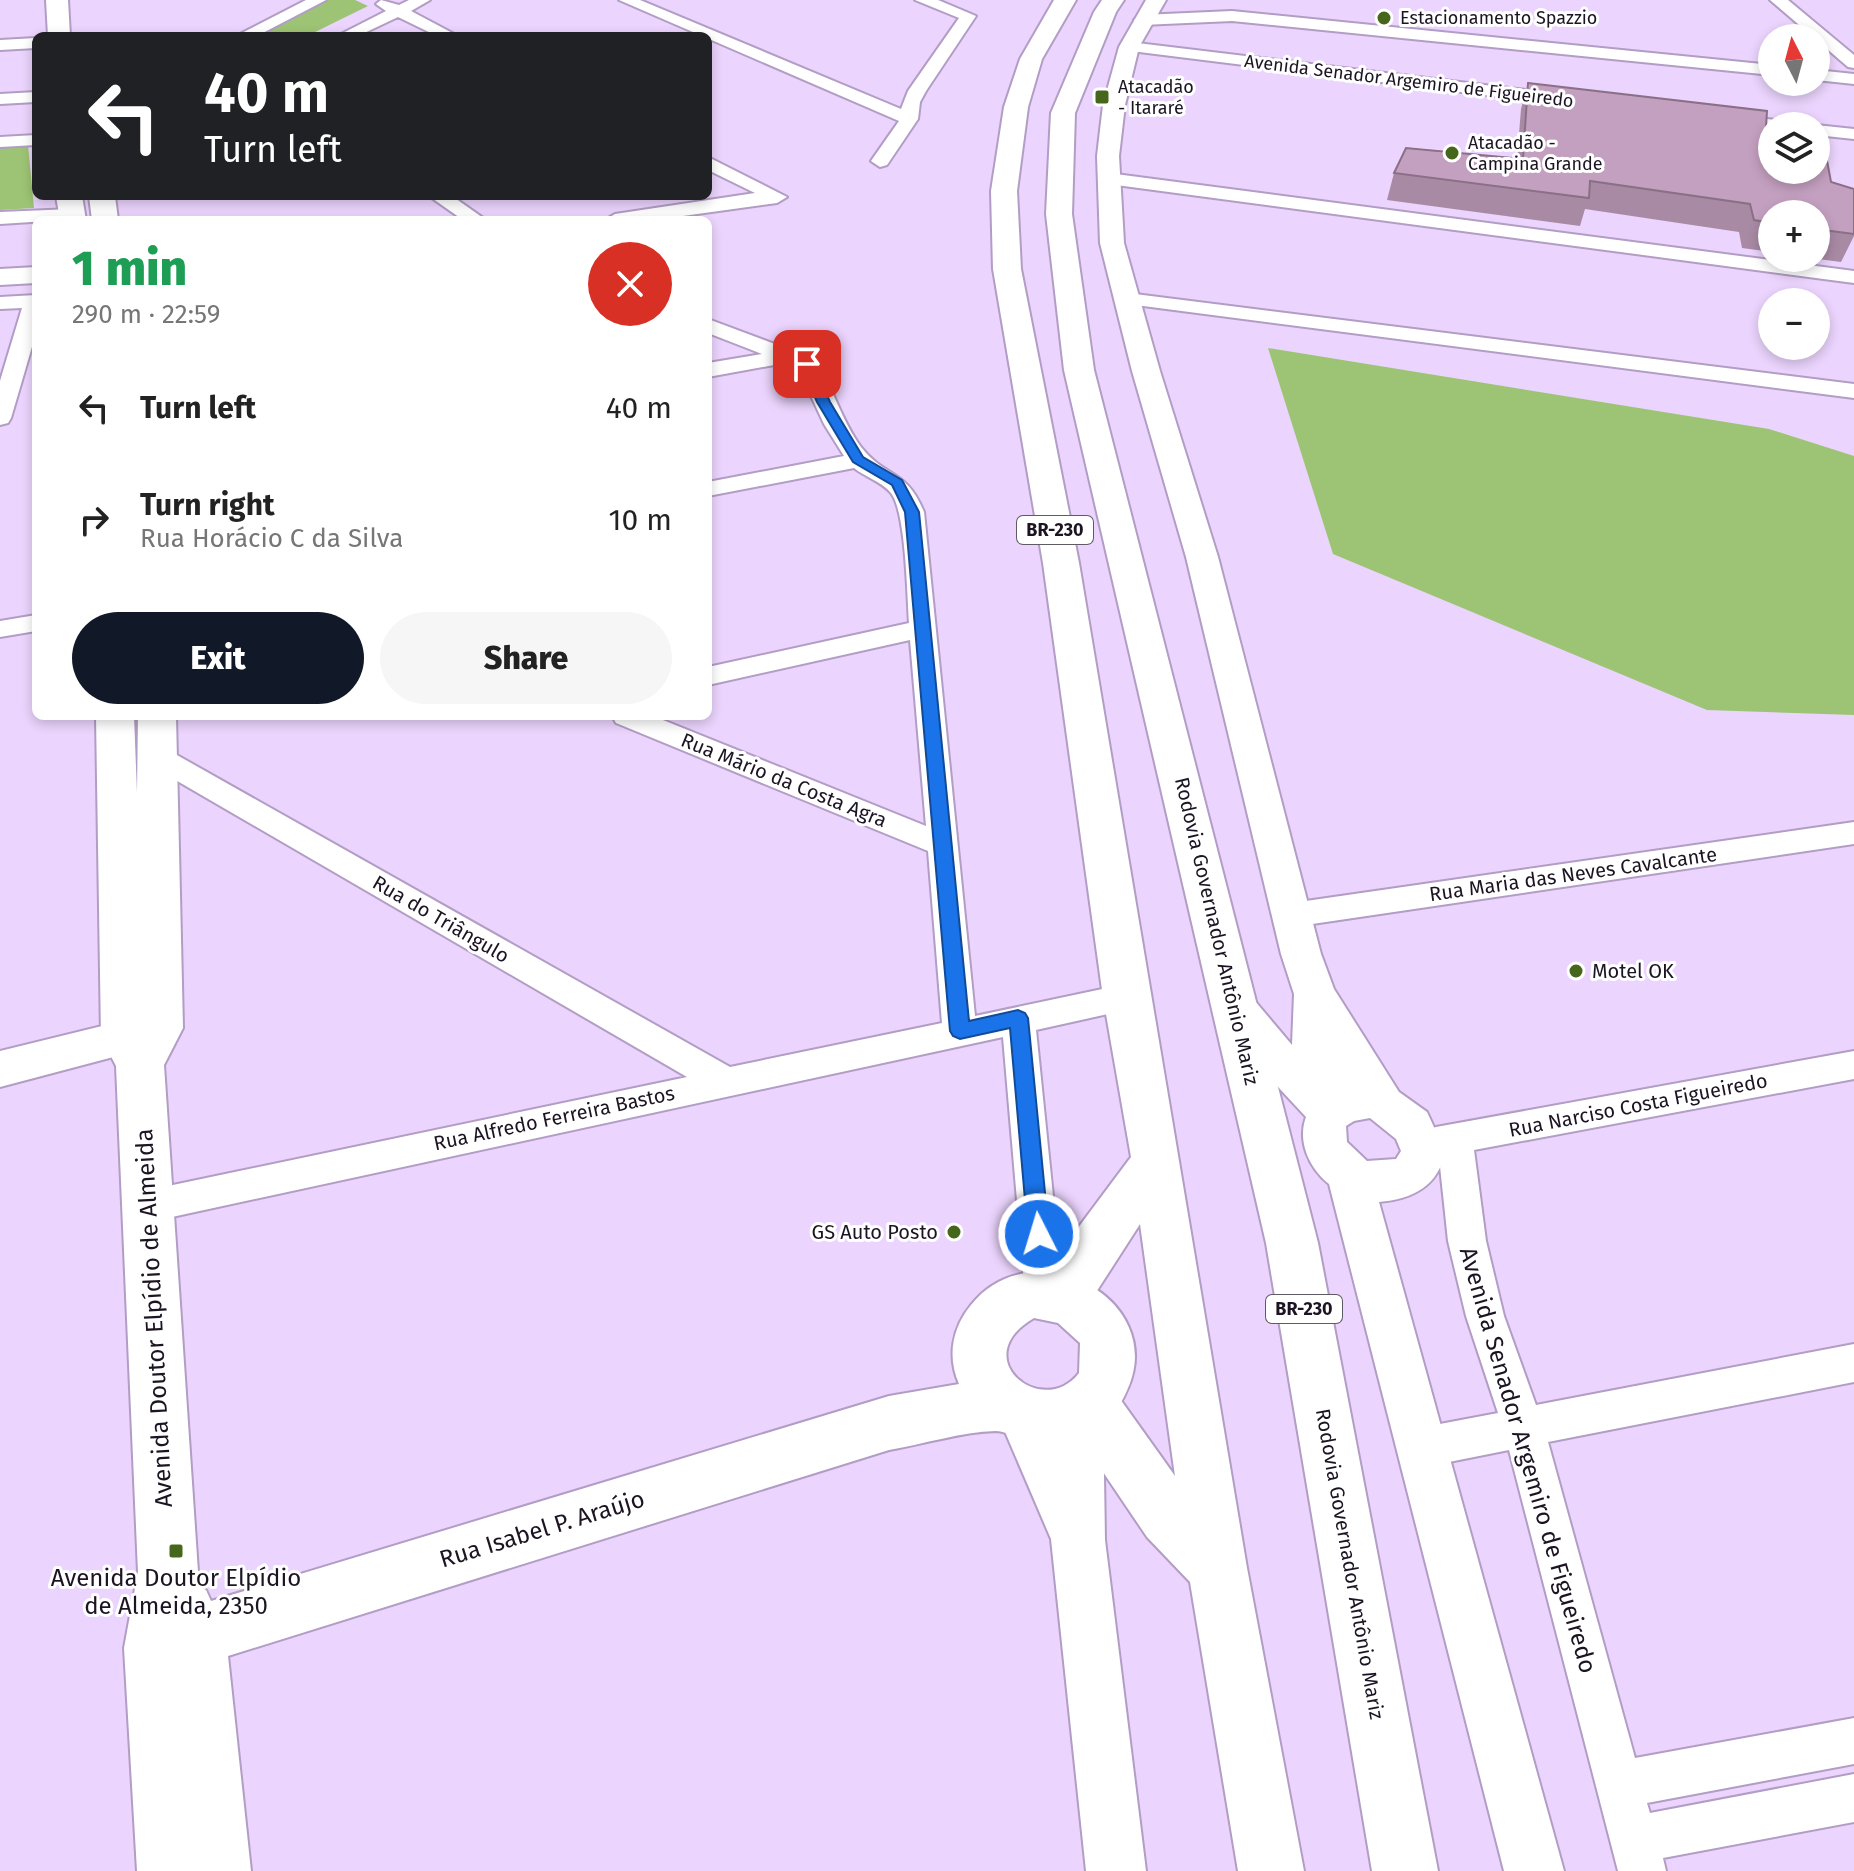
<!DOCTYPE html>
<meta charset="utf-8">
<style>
:root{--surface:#fff;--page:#f6f6f6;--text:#222;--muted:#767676;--accent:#111827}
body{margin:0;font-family:"Fira Sans",sans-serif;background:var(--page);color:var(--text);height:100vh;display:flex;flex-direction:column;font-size:30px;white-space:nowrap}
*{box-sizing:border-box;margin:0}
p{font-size:26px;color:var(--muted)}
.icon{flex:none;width:44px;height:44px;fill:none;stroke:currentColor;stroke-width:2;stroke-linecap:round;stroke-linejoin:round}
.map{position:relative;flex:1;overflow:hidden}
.panel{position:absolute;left:32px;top:216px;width:680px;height:504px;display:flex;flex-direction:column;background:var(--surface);border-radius:12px;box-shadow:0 4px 12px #0003}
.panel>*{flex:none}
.banner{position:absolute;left:32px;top:32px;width:680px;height:168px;border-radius:12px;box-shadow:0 4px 12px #0003;background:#202124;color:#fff;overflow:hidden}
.needle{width:52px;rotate:354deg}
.fabs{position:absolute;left:1758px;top:24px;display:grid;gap:16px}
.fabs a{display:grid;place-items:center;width:72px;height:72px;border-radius:50%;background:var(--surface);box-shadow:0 4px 12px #0003;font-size:40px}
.pin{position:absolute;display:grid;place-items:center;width:68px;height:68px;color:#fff;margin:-34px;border-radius:16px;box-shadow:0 4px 12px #0006}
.me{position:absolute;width:88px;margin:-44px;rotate:355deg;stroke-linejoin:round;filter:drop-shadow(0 0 6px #0008)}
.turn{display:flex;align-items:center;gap:28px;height:168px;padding:0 40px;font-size:36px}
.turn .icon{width:104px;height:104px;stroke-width:2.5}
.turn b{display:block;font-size:56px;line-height:68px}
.round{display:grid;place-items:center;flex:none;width:84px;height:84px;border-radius:42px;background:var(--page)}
.headline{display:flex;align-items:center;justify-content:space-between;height:136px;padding:0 40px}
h1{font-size:48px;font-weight:800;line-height:60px;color:#1e9e55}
.button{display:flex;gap:16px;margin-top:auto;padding:16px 40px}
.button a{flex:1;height:92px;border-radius:48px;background:var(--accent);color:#fff;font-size:32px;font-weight:800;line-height:92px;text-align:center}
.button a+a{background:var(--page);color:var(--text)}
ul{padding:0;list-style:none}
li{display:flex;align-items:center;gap:24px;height:112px;padding:0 40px}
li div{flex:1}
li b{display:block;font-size:30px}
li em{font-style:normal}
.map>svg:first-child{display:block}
</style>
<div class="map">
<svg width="1854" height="1871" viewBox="0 0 1854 1871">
<rect width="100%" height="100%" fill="#ebd4fd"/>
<path fill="#9dc474" d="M322,0H355L368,6L307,36H249Z
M28,145L34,208L0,210V146Z
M1268,348L1769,429L1854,456V715L1707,710L1333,554Z"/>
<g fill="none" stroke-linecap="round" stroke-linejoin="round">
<defs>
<path id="minor" d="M306,0H326L257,36H236Z
M381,0L399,5L409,0H430L411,11L458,36H437L398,17L358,36H337L386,11L376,4Z
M619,0H640L901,109L908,91L959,18L915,0H938L976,16L926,91L920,102L918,119L887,165L880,167L871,161L899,121Z
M1770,0H1788L1854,55V68L1848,67Z
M1232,11L1772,65V75L1232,21L1142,25L1134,20L1142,15Z
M36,38V48L0,50V40Z
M1129,42L1567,95L1576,100L1567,105L1123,50L1121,47Z
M1816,70L1854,74V84L1816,80Z
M36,92V102L0,104V94Z
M1724,114L1785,121L1794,126H1772V130L1718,123L1715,119Z
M1816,125L1854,129V139L1816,135V126H1811Z
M36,135V145L0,147V137Z
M708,157L787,197L777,203L654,220H605L615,214L755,193L708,170Z
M1108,173L1854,271V283L1101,183L1099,179Z
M429,196H452L486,220H463Z
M72,209L79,211L82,215L79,219L0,224V212Z
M1127,293L1854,384V398L1120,303L1117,299L1120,295Z
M36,295V333L11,418L8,423L0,425V381L22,308L0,309V297Z
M708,319L815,359C833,387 841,420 861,447C885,478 906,468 924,512L975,1016L1126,984L1138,988L1143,997L1138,1006L1126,1010L1036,1030L1063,1294L1058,1306L1044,1312L1030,1306L1025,1294L1003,1037L149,1222L136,1217L131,1206L136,1195L149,1190L687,1077L148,764L144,757L148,750L158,747L168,750L730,1067L942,1023L928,851L616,723L612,716H653L926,826L910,640L708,685V667L909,623C907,595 906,512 891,493C881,481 865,477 854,468L708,496V482L844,456L824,424L798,368L785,363L708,377V363L762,354L708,333Z
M36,615V631L0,637V621Z
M1854,822V844L1292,927L1281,923L1276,915L1281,907L1292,903Z
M1854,1051V1079L1474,1150L1486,1241L1504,1316L1536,1405L1854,1344V1382L1548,1442L1635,1758L1854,1718V1764L1647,1803L1650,1813L1854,1774V1822L1663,1858L1666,1871H1618L1509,1450L1424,1467L1410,1461L1404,1447L1410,1433L1424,1427L1498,1413L1466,1316L1448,1241L1439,1157L1423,1153L1418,1142L1423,1131L1436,1127Z"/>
<path id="tertiary" d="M1146,0H1166L1139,47L1125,105L1119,156L1124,243L1160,371L1218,557L1321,954L1334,989L1399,1092L1427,1112L1445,1151C1439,1186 1413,1199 1379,1202L1564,1871H1504L1329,1184C1309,1168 1297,1141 1306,1117L1238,1044L1213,1006L1219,994L1234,989L1249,994L1292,1045L1294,994L1281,954L1186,557L1132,371L1100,243L1097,156L1103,105L1119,47ZM1370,1118L1396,1139L1401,1151L1396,1159L1367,1161L1347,1142L1346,1126L1354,1121Z
M36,267V283L0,285V269Z
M155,1013L170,1018L176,1030L170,1042L0,1087V1051Z
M1078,1385L1096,1392L1103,1409L1105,1540L1146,1871H1086L1051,1539L997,1413L1004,1396L1022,1389L1040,1396L1053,1424V1409L1060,1392Z"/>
<path id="secondary" d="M46,0H68L70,36H48Z
M56,196H82L86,220H60Z
M89,196H115L118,220H92Z
M96,716H134L137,793L138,716H176L183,1028L164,1065L198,1572L196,1585L206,1590L211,1601L889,1396L959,1384C947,1357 952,1328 971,1305C1032,1228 1167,1298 1128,1388C1116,1417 1102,1427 1073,1438C1053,1445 1033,1443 1014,1436C1008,1434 1002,1431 996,1431C961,1432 924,1444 889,1450L228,1656L251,1871H137L124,1648L138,1572L116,1066L101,1037ZM1034,1318L1058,1323L1080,1343L1079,1373C1043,1420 965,1358 1034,1318Z"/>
<path id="trunk" d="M1054,0H1076L1042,59L1028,107L1017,191L1021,269L1079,563L1247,1568L1304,1871H1238L1190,1582L1147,1537L1070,1423L1062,1404L1070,1385L1090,1377L1110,1385L1175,1476L1140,1224L1082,1314L1063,1321L1044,1314L1037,1297L1075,1232L1131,1157L1103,997L1043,563L993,269L991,191L1004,107L1020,59Z
M1102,0H1124L1116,12L1075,113L1072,214L1094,370L1318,1243L1438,1871H1372L1266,1243L1064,370L1046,214L1051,113L1094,12Z"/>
</defs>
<use href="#minor" stroke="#b29dc4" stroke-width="4"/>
<use href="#tertiary" stroke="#b29dc4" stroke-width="4"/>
<use href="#secondary" stroke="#b29dc4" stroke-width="4"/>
<use href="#trunk" stroke="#b29dc4" stroke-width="4"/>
<use href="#minor" fill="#fff" fill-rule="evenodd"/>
<use href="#tertiary" fill="#fff" fill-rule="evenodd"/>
<use href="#secondary" fill="#fff" fill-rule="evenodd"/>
<use href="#trunk" fill="#fff" fill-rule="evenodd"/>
</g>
<path fill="#a98aa5" d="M1528,83L1765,145L1831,182L1854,189V236L1841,262L1811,258H1816V214H1772V252L1742,248L1739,232L1585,209L1580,226L1387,200L1394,173L1517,159L1521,109Z"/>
<path fill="#c4a0c0" stroke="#897086" stroke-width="2" d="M1528,83L1767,111L1765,145L1772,146V170H1816V153L1826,155L1831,182L1854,189V234L1816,229V214H1772V223L1754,220L1750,204L1590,181L1589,198L1394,173L1406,148L1523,159Z"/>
<path fill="#1a73e8" stroke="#114b97" stroke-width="2" d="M807,360L813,364L830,402L863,457L902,480L919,512L969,1021L1018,1010L1025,1013L1028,1018L1049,1234L1046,1241L1039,1243L1031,1241L1028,1234L1010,1028L960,1039L953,1036L950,1031L905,512L892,485L853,462L817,402L801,364Z"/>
<g fill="#46661b" stroke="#fff" stroke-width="3">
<circle cx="1384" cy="18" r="8"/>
<rect x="1094" y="89" width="16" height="16" rx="4"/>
<circle cx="1452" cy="153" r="8"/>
<circle cx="1576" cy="971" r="8"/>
<circle cx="954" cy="1232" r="8"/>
<rect x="168" y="1543" width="16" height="16" rx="4"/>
</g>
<g text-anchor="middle" stroke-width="6" stroke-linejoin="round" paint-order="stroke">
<g font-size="18" fill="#1c1422" stroke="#fff" text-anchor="start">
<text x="1400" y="24">Estacionamento Spazzio</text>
<text x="1118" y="93">Atacadão<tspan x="1118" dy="21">- Itararé</tspan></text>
<text x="1468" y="149">Atacadão -<tspan x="1468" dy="21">Campina Grande</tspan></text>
</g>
<g font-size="18" fill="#1c1422" stroke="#fff">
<text transform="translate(1409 81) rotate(7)" y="6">Avenida Senador Argemiro de Figueiredo</text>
</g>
<g fill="#fff" stroke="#605a64" stroke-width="2">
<rect x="1017" y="516" width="76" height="28" rx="6"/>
<rect x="1266" y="1295" width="76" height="28" rx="6"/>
</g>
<g font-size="18" font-weight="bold" fill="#1c1422">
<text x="1055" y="536">BR-230</text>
<text x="1304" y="1315">BR-230</text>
</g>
<g font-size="20" fill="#1c1422" stroke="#fff">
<text transform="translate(784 780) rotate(22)" y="7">Rua Mário da Costa Agra</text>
<text transform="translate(1573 874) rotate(-8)" y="7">Rua Maria das Neves Cavalcante</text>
<text transform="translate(441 919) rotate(30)" y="7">Rua do Triângulo</text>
<text transform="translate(1217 931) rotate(77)" y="7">Rodovia Governador Antônio Mariz</text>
<text transform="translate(1638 1105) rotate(-11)" y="7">Rua Narciso Costa Figueiredo</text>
<text transform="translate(554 1118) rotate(-12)" y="7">Rua Alfredo Ferreira Bastos</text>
<text transform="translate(1350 1564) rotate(80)" y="7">Rodovia Governador Antônio Mariz</text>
</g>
<g font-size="20" fill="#1c1422" stroke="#fff" text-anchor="start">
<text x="1592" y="978">Motel OK</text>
<text x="938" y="1239" text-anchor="end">GS Auto Posto</text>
</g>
<g font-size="24" fill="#1c1422" stroke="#fff">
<text transform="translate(154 1318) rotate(-93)" y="8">Avenida Doutor Elpídio de Almeida</text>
<text transform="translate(1528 1460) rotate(74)" y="8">Avenida Senador Argemiro de Figueiredo</text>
<text transform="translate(542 1529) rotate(-17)" y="8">Rua Isabel P. Araújo</text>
</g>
<g font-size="24" fill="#1c1422" stroke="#fff">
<text x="176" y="1586">Avenida Doutor Elpídio<tspan x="176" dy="28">de Almeida, 2350</tspan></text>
</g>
</g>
</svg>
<div class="fabs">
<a><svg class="needle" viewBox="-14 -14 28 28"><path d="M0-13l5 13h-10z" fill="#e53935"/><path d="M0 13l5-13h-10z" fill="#767676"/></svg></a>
<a><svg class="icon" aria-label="layers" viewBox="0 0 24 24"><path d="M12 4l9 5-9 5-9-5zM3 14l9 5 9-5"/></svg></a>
<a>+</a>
<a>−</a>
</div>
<div class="pin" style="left:807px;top:364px;background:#d93025"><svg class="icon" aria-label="arrive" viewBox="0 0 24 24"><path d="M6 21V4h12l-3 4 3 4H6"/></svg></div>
<svg class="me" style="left:1039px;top:1234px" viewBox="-20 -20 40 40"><circle r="17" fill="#1a73e8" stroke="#fff" stroke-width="3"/><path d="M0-11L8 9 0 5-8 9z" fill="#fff"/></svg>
<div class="banner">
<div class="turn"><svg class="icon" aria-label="left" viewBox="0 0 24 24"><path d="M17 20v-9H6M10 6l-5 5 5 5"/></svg><div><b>40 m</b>Turn left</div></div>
</div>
<section class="panel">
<div class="headline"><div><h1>1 min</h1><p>290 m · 22:59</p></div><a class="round" style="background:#d93025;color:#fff"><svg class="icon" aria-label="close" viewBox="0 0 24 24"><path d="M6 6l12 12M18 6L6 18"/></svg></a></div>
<ul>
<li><svg class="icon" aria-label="left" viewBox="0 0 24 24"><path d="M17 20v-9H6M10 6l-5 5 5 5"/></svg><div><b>Turn left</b></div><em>40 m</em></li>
<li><svg class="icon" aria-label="right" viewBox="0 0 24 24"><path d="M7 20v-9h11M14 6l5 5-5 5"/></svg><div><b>Turn right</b><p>Rua Horácio C da Silva</p></div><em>10 m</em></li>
</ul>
<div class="button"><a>Exit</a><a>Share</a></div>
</section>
</div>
